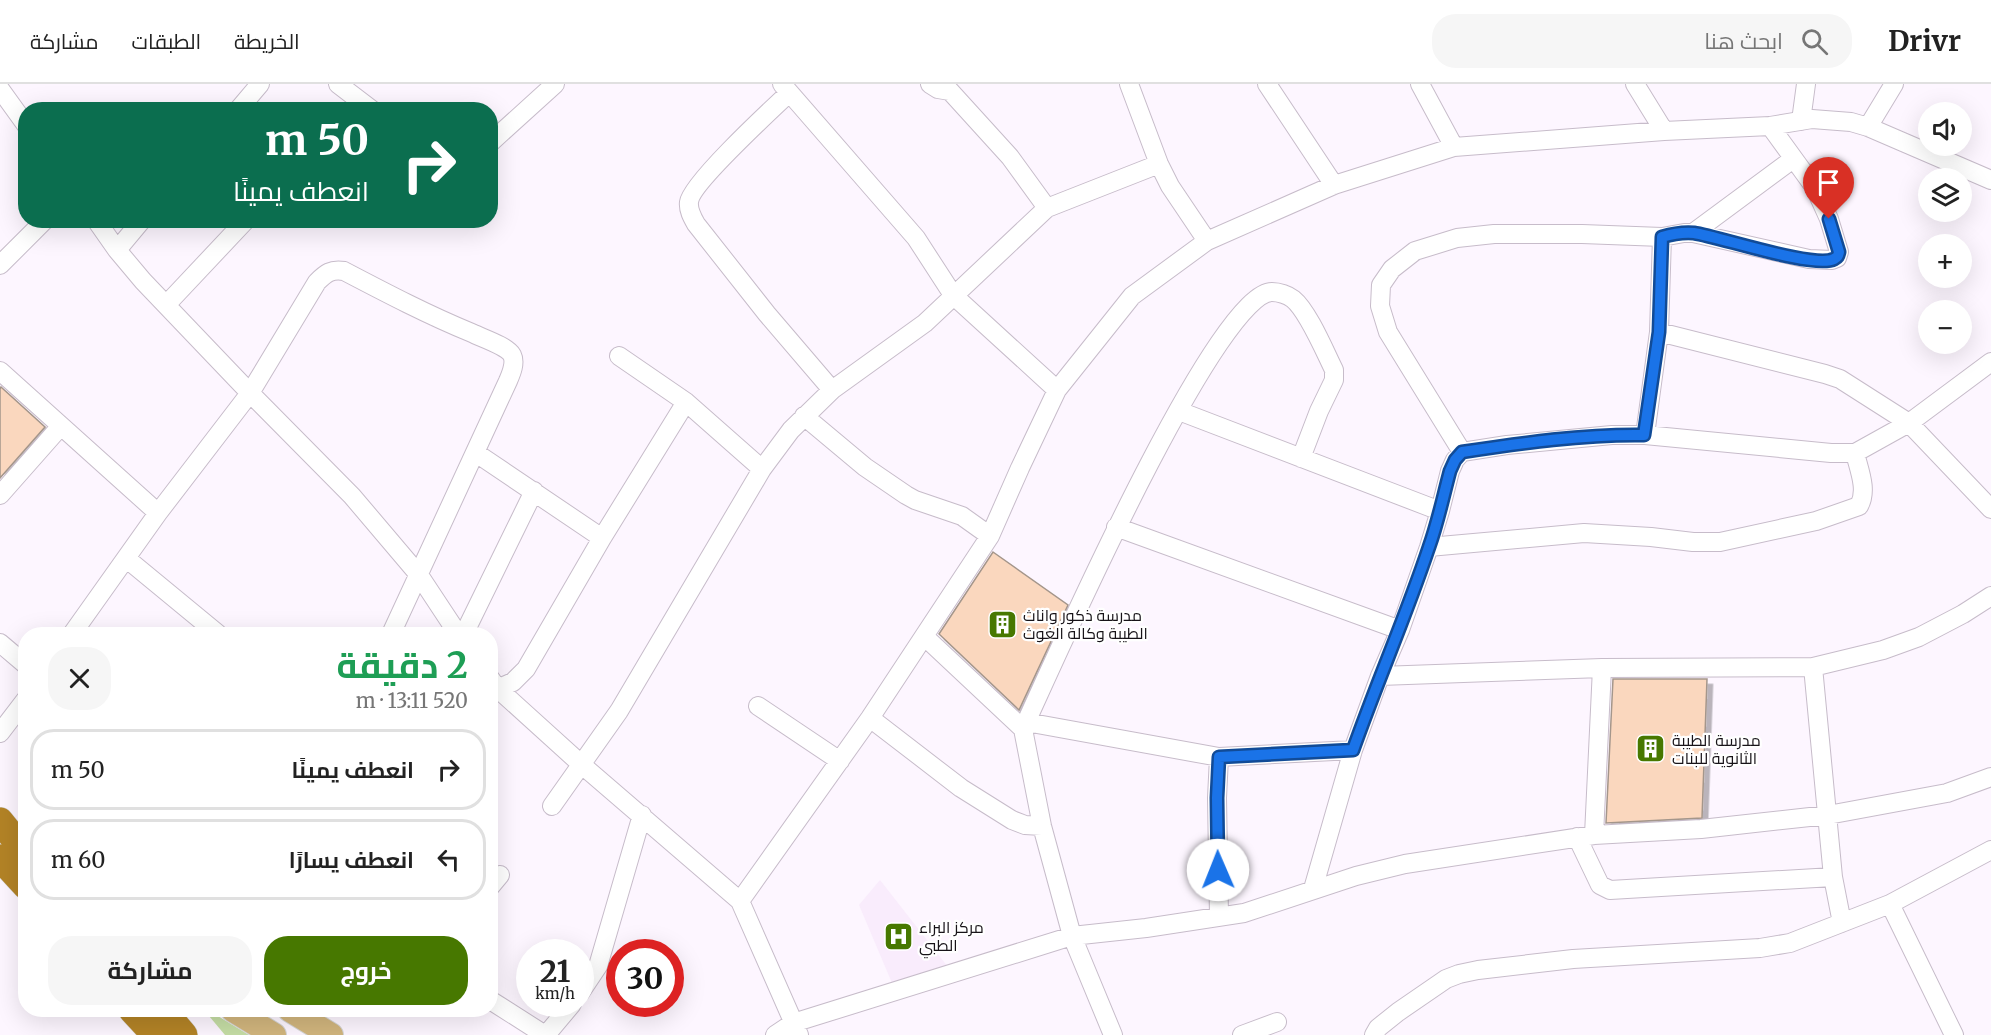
<!DOCTYPE html>
<html lang="ar">
<meta charset="utf-8">
<style>
:root{--surface:#fff;--page:#f6f6f6;--text:#222;--muted:#767676;--line:#e0e0e0;--accent:#477800}
body{margin:0;font-family:Merriweather,Cairo,serif;background:var(--page);color:var(--text);direction:rtl;height:100vh;display:flex;flex-direction:column;font-size:22px;white-space:nowrap}
*{box-sizing:border-box;margin:0}
p{font-size:20px;color:var(--muted)}
.icon{flex:none;width:33px;height:33px;fill:none;stroke:currentColor;stroke-width:2;stroke-linecap:round;stroke-linejoin:round}
.map{position:relative;flex:1;overflow:hidden;direction:ltr}
.panel{position:absolute;left:18px;top:543px;width:480px;height:390px;display:flex;flex-direction:column;background:var(--surface);border-radius:24px;box-shadow:0 6px 24px #0002;direction:rtl}
.panel>*{flex:none}
.banner{position:absolute;left:18px;top:18px;width:480px;height:126px;border-radius:24px;box-shadow:0 6px 24px #0002;direction:rtl;background:#0b6e4f;color:#fff;overflow:hidden}
.controls{position:absolute;left:1918px;top:18px;display:grid;gap:12px}
.controls a{display:grid;place-items:center;width:54px;height:54px;border-radius:50%;background:var(--surface);box-shadow:0 6px 24px #0002;font-size:30px}
.speed{position:absolute;left:516px;top:855px;display:flex;gap:12px;font-size:30px;font-weight:700;text-align:center}
.speed>*{display:grid;place-content:center;width:78px;height:78px;border-radius:50%;background:var(--surface);box-shadow:0 6px 24px #0002;line-height:1}
.speed small{font-size:15px;font-weight:400}
.speed .limit{border:9px solid #d22;background:#fff;color:#111}
.pin{position:absolute;display:grid;place-items:center;width:51px;height:51px;color:#fff;margin:-62px -26px;border-radius:50% 50% 50% 0;rotate:-45deg;box-shadow:0 0 6px #0007}
.pin .icon{rotate:45deg}
.me{position:absolute;width:66px;margin:-33px;rotate:359deg;stroke-linejoin:round;filter:drop-shadow(0 0 4px #0008)}
.turn{display:flex;align-items:center;gap:21px;height:126px;padding:0 30px;font-size:27px}
.turn .icon{width:78px;height:78px;stroke-width:2.5}
.turn b{display:block;font-size:42px;line-height:51px}
.round{display:grid;place-items:center;flex:none;width:63px;height:63px;border-radius:24px;background:var(--page)}
.overview{display:flex;align-items:center;justify-content:space-between;height:102px;padding:0 30px}
h1{font-size:36px;font-weight:700;line-height:45px;color:#1e9e55}
.primary-button{display:flex;gap:12px;margin-top:auto;padding:12px 30px}
.primary-button a{flex:1;height:69px;border-radius:24px;background:var(--accent);color:#fff;font-size:24px;font-weight:700;line-height:69px;text-align:center}
.primary-button a+a{background:var(--page);color:var(--text)}
ul{padding:0;list-style:none}
li{display:flex;align-items:center;gap:18px;height:81px;margin:0 12px 9px;padding:0 18px;border:3px solid var(--line);border-radius:24px}
li div{flex:1}
li b{display:block;font-size:22px}
li em{font-style:normal}
header{display:flex;align-items:center;gap:36px;box-sizing:border-box;height:84px;padding:0 30px;background:var(--surface);border-bottom:2px solid var(--line)}
header strong{font-size:28px}
nav{display:flex;gap:33px;margin-inline-start:auto;font-size:21px}
.search{width:420px;height:54px;background:var(--page);display:flex;align-items:center;gap:15px;box-sizing:border-box;padding:0 21px;border-radius:24px;color:var(--muted);font-size:22px}
.map>svg:first-child{display:block}
</style>
<header>
<strong>Drivr</strong>
<div class="search"><svg class="icon" aria-label="search" viewBox="0 0 24 24"><circle cx="10" cy="10" r="6"/><path d="M15 15l6 6"/></svg>ابحث هنا</div>
<nav><a>الخريطة</a><a>الطبقات</a><a>مشاركة</a></nav>
</header>
<div class="map">
<svg width="1991" height="951" viewBox="0 0 1991 951">
<defs>
<filter id="shadow"><feDropShadow dx="5.5" dy="5.5" stdDeviation="0" flood-color="#0004"/></filter>
</defs>
<rect width="100%" height="100%" fill="#fdf6ff"/>
<path fill="#f9ecfc" d="M880,796L948,883L892,899L859,821Z"/>
<path fill="#c5dda5" d="M204,926H208L249,951H225Z"/>
<path fill="#fad7be" stroke="#a4968b" stroke-width="1.5" filter="url(#shadow)" d="M1,303L45,343L0,394V305Z
M993,468L1068,521L1019,626L939,550Z
M1613,595H1707L1702,734L1606,739Z"/>
<g fill="none" stroke-linecap="round" stroke-linejoin="round">
<defs>
<path id="minor" d="M338,0L372,26
M782,0L916,154L953,211L1057,306
M930,0L938,5L950,7L1010,73L1047,124
M1129,0L1159,80L1170,102L1207,157
M1267,0L1334,101
M1420,0L1454,63
M1635,0L1664,47
M0,5L26,41
M789,9C772,25 691,100 689,118C688,126 692,133 696,140L767,230L832,306
M238,26L260,0
M1801,37L1806,0
M1868,43L1894,0
M490,59L555,0
M96,136L117,166L143,197L250,309L352,412L419,491L458,550
M1693,149L1793,75
M117,166L142,136
M0,181L45,136
M166,221L246,136
M1659,248L1825,290L1840,295L1909,339L1991,425
M619,272L686,318L762,385
M0,287L158,429
M1179,327L1440,427
M804,332L865,383L906,411L915,416L962,432L990,452
M1645,351L1659,248L1662,153
M1462,368L1388,248L1380,222L1381,201L1392,185L1415,167L1457,154L1494,150H1582L1662,153L1684,149H1693L1809,175L1832,176L1837,174L1839,168L1829,135L1815,104L1770,42
M476,369L602,454
M0,411L60,343
M1116,443L1400,546
M1429,463L1584,449L1651,453L1693,458H1720L1816,437L1859,422C1868,406 1859,386 1855,369
M127,475L218,550
M72,550L158,429L250,309L317,198C326,189 331,185 344,187C386,209 428,231 472,249C482,254 507,262 512,271C516,279 511,290 508,297L391,550
M464,550L534,407
M925,553L1023,645L1042,742L1072,852L1113,951
M0,559L26,581
M1813,583L1833,793L1842,839
M1380,592L1602,584L1813,583L1883,566L1919,553L1963,530L1991,512
M490,594L497,604L582,681L740,817L799,951
M490,608L513,598L526,585L602,454L686,318
M758,622L840,677
M870,634L961,704L1012,736L1025,741L1042,742
M1026,638L1219,673L1353,666
M1023,645C1051,584 1216,208 1272,208C1279,208 1288,211 1293,215C1308,227 1325,268 1334,286V296L1319,327L1301,374
M0,649L26,615
M1219,673L1217,714L1219,833
M552,722L619,627L762,385L791,346L832,306L925,239L1047,124L1159,80
M1594,751L1602,584
M1577,753L1600,801L1610,806L1833,793
M490,803L500,791
M1313,805L1353,666L1380,592L1400,546L1429,463L1440,427L1450,387L1455,376L1462,368L1507,361L1612,351H1645L1831,369H1855L1909,339L1991,278
M740,817L870,634L990,452L1020,384L1057,306L1132,212L1207,157L1334,101L1454,63L1664,47L1770,42L1812,35L1851,38L1868,43L1991,96
M1890,820L1954,951
M580,909L598,882L642,731
M490,916L545,951
M546,951L572,920
M775,951L793,939L1072,852L1146,844L1244,829L1356,792L1405,780L1594,751L1701,745L1828,731L1947,709L1991,693
M1242,951L1277,938
M1374,951L1378,944L1398,928L1446,895L1459,890L1478,886L1573,875L1760,864L1790,859L1890,820L1991,766"/>
<path id="major" d="M233,926L274,951
M290,926L331,951"/>
<path id="highway" d="M0,737L26,769
M0,774L26,802
M132,926L155,951
M163,926L184,951"/>
</defs>
<use href="#minor" stroke="#c7bcca" stroke-width="20"/>
<use href="#major" stroke="#d5d5d5" stroke-width="26"/>
<use href="#highway" stroke="#d5d5d5" stroke-width="28"/>
<use href="#minor" stroke="#fff" stroke-width="18"/>
<use href="#major" stroke="#d1b57d" stroke-width="24"/>
<use href="#highway" stroke="#b38326" stroke-width="27"/>
</g>
<g fill="none" stroke-linecap="round" stroke-linejoin="round">
<defs>
<path id="route" d="M1218,786L1217,714L1219,673L1353,666C1377,598 1406,532 1429,463C1438,438 1443,413 1450,387L1455,376L1462,368C1522,359 1584,350 1644,351L1659,248L1662,153C1672,150 1683,148 1694,149C1720,153 1815,185 1834,175C1838,173 1838,172 1839,168L1829,135"/>
</defs>
<use href="#route" stroke="#114b97" stroke-width="15"/>
<use href="#route" stroke="#1a73e8" stroke-width="10"/>
</g>
<defs>
<symbol id="building-square" viewBox="-11 -11 22 22"><rect x="-9" y="-9" width="18" height="18" rx="4" fill="#477800" stroke="#fff"/><path d="M-4-6H4V6H1V3H-1V6H-4ZM-2.5-4.3h1.7v1.8h-1.7ZM.8-4.3h1.7v1.8H.8ZM-2.5-1h1.7V.8h-1.7ZM.8-1h1.7V.8H.8Z" fill="#fff"/></symbol>
<symbol id="hospital-square" viewBox="-11 -11 22 22"><rect x="-9" y="-9" width="18" height="18" rx="4" fill="#477800" stroke="#fff"/><path d="M-5-5h3v3.5h4V-5h3V5h-3V1.5h-4V5h-3Z" fill="#fff"/></symbol>
</defs>
<g fill-rule="evenodd">
<use href="#building-square" x="986" y="524" width="33" height="33"/>
<use href="#building-square" x="1634" y="648" width="33" height="33"/>
<use href="#hospital-square" x="882" y="836" width="33" height="33"/>
</g>
<g text-anchor="middle" stroke-width="4.5" stroke-linejoin="round" paint-order="stroke">
<g font-size="16" fill="#171318" stroke="#fff" text-anchor="start">
<text x="1023" y="537">مدرسة ذكور واناث<tspan x="1023" dy="18">الطيبة وكالة الغوث</tspan></text>
<text x="1672" y="662">مدرسة الطيبة<tspan x="1672" dy="18">الثانوية للبنات</tspan></text>
<text x="919" y="849">مركز البراء<tspan x="919" dy="18">الطبي</tspan></text>
</g>
</g>
</svg>
<div class="controls">
<a><svg class="icon" aria-label="sound" viewBox="0 0 24 24"><path d="M4 9h4l5-4v14l-5-4H4zM17 9q2 3 0 6"/></svg></a>
<a><svg class="icon" aria-label="layers" viewBox="0 0 24 24"><path d="M12 4l9 5-9 5-9-5zM3 14l9 5 9-5"/></svg></a>
<a>+</a>
<a>−</a>
</div>
<div class="speed"><div>21<small>km/h</small></div><div class="limit">30</div></div>
<div class="pin" style="left:1829px;top:135px;background:#d93025"><svg class="icon" aria-label="arrive" viewBox="0 0 24 24"><path d="M6 21V4h12l-3 4 3 4H6"/></svg></div>
<svg class="me" style="left:1218px;top:786px" viewBox="-20 -20 40 40"><circle r="19" fill="#fff"/><path d="M0-13L10 11 0 6-10 11z" fill="#1a73e8"/></svg>
<div class="banner">
<div class="turn"><svg class="icon" aria-label="right" viewBox="0 0 24 24"><path d="M7 20v-9h11M14 6l5 5-5 5"/></svg><div><b>50 m</b>انعطف يمينًا</div></div>
</div>
<section class="panel">
<div class="overview"><div><h1>2 دقيقة</h1><p>520 m · 13:11</p></div><a class="round"><svg class="icon" aria-label="close" viewBox="0 0 24 24"><path d="M6 6l12 12M18 6L6 18"/></svg></a></div>
<ul>
<li><svg class="icon" aria-label="right" viewBox="0 0 24 24"><path d="M7 20v-9h11M14 6l5 5-5 5"/></svg><div><b>انعطف يمينًا</b></div><em>50 m</em></li>
<li><svg class="icon" aria-label="left" viewBox="0 0 24 24"><path d="M17 20v-9H6M10 6l-5 5 5 5"/></svg><div><b>انعطف يسارًا</b></div><em>60 m</em></li>
</ul>
<div class="primary-button"><a>خروج</a><a>مشاركة</a></div>
</section>
</div>
